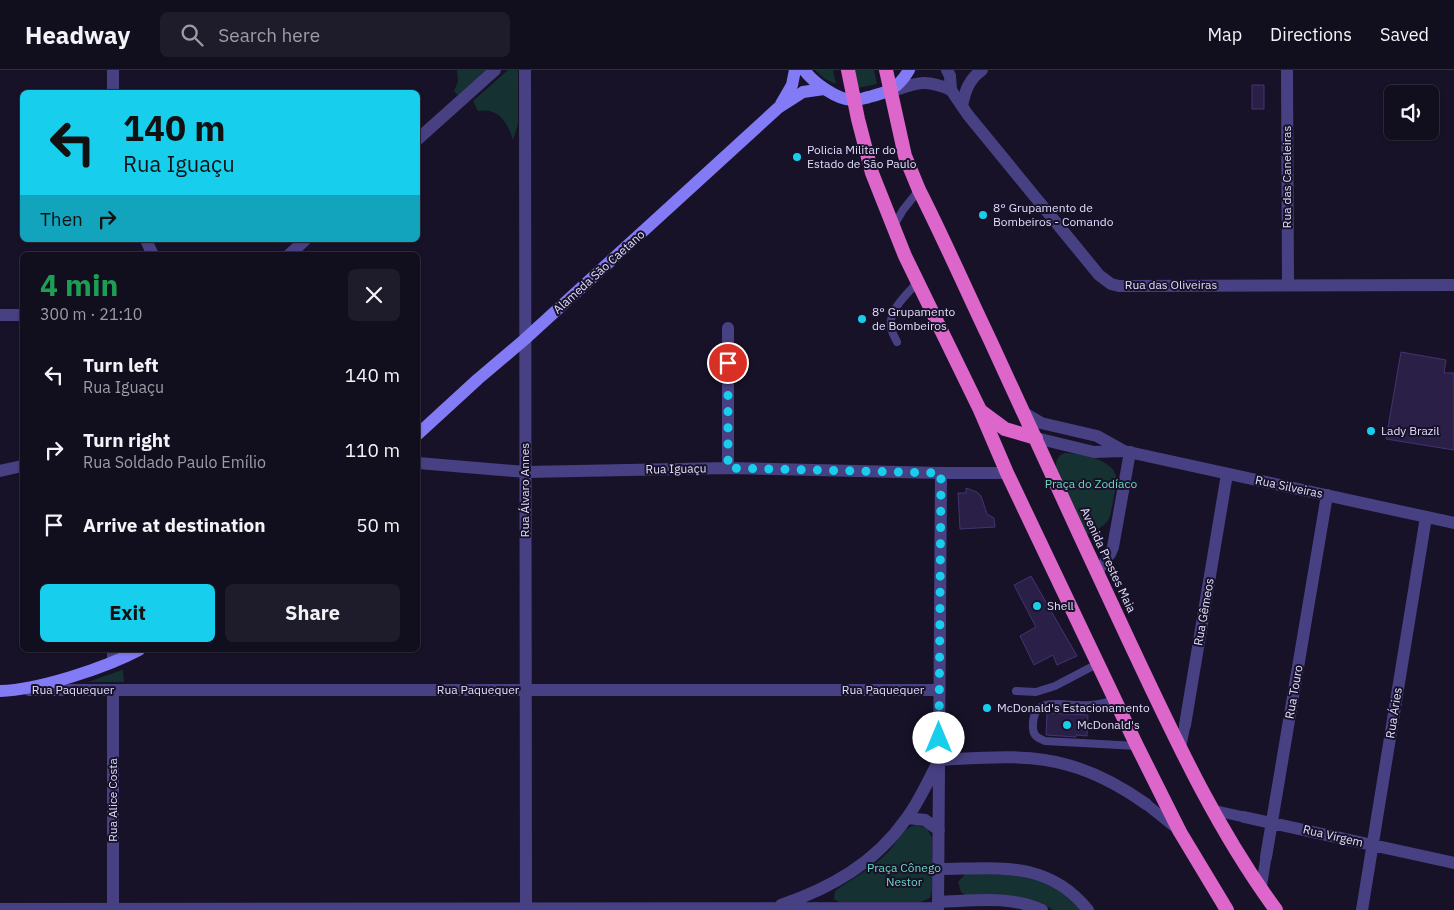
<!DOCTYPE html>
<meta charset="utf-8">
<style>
:root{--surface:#110e1e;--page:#1e1c2b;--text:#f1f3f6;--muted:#9c9ca4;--line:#302e3c;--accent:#17ceed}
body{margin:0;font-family:"IBM Plex Sans",sans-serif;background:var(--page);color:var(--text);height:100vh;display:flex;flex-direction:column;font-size:19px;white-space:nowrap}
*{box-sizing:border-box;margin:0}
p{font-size:16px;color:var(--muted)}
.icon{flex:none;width:28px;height:28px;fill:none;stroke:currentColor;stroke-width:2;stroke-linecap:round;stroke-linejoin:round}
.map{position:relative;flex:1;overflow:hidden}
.drawer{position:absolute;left:20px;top:182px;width:400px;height:400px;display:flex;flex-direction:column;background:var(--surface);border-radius:8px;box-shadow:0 1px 4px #0004,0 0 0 1px var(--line)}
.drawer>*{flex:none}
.hud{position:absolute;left:20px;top:20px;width:400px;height:152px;border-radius:8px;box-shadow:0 1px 4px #0004,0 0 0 1px var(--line);background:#17ceed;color:#111;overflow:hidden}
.tools{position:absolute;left:1384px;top:15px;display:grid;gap:10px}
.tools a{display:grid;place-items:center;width:55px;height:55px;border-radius:8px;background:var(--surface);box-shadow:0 1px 4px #0004,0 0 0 1px var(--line);font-size:25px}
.pin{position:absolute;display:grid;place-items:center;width:42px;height:42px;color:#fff;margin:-21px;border:2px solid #fff;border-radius:50%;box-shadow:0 1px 5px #0007}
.me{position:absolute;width:55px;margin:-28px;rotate:0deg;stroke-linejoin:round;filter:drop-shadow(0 0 4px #0008)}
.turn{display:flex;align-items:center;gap:18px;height:105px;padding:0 20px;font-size:22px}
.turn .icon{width:65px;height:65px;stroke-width:2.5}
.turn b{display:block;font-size:35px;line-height:42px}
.then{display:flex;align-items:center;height:48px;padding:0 20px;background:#0003;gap:10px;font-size:19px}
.round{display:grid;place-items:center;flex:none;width:52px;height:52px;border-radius:8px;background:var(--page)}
.overview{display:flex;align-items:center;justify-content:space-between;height:85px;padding:0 20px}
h1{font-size:30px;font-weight:700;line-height:38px;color:#1e9e55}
.cta{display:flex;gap:10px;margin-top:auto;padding:10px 20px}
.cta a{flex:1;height:58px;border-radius:8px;background:var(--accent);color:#111;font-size:20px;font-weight:700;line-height:58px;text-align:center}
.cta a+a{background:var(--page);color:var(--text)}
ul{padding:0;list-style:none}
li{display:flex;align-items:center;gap:15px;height:75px;padding:0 20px}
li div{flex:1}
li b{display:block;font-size:19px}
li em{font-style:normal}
header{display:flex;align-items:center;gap:30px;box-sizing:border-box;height:70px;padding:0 25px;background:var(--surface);border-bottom:1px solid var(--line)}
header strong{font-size:24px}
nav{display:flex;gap:28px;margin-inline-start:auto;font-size:18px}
.search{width:350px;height:45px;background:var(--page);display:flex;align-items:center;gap:12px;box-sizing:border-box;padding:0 18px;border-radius:8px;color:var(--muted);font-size:19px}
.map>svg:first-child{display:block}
</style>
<header>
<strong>Headway</strong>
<div class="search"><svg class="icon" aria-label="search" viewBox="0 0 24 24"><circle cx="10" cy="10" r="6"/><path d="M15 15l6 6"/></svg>Search here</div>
<nav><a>Map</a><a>Directions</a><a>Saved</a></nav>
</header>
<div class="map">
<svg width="1454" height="840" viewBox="0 0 1454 840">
<rect width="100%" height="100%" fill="#171228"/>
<path fill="#163131" d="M457,0H486L458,25L454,21L458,12Z
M508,0H518V54L513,70C508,53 499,37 478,41L473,31Z
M815,0H833L836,14L825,9Z
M855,0H874L877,14L858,18Z
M1065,383C1079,383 1109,389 1115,403C1118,410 1116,418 1114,426C1109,453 1111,452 1087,465L1056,399C1055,391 1058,385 1065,383Z
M123,599L124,612H88L122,600Z
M916,755L927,758L932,768V821L930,828L921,832H839L834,829L835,821C853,808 874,797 889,781C897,772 903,757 916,755Z
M972,803C1020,806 1045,803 1081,840H1053L1042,833L1021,827L965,825L961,822L958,812L965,804Z"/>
<path fill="#2a2047" stroke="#433372" d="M1252,15H1264V39H1252Z
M1401,282L1446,290L1444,303H1454V380L1386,369Z
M966,418L977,422L981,426L987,444L994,448L995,457L960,459L958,423H966Z
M1031,506L1077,586L1057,595L1053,585L1034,595L1020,566L1036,557L1014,515Z
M1047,643L1088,645L1087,666L1076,665V667L1046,665Z"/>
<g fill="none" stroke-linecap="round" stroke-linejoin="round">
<path stroke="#474183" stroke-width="8" d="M893,157L903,140L919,120
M897,272C895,267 891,262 891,257C888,241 907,224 917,213
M1016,621L1036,622L1055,616L1097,594
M1114,630C1103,634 1092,636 1079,635C1059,635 1031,626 1033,658C1033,666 1038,668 1045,671L1137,676"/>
<path stroke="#474183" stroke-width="11" d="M1097,503L1110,484
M1180,680L1185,655
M1146,734L1176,758
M1212,740L1244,747
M1261,819L1266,787"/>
<path stroke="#474183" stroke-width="12" d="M113,0V22
M525,0L526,840
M1287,0L1288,215
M962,36C965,21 969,9 982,0
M418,69L495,0
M146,170L153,185
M289,185L305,170
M0,245H22
M418,393L526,402L728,398L941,403H1007
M728,398V258
M0,401L22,396
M1110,484L1113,477L1130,382
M113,580V592
M29,620H939
M113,620V840
M1185,655L1227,404
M939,690C980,688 1029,683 1068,695C1097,703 1122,717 1146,734
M1244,747L1454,793
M908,748L925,750L939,760
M1266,787L1327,425
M938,799C997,799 1047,789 1088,840
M938,832C973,831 1009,825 1042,840
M781,835C831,818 875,793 906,749C919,732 928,711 938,692
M0,839L938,838
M938,840L941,403
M1362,840L1426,447"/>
<path stroke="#474183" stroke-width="12" d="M947,0L950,6L951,20L968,45L1099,205L1111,214L1119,216L1454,215
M890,22C916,13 925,8 951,20
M1024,343L1041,353L1097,366L1124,381
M1036,368L1094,382L1124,381L1454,453"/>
<path stroke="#837af5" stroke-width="12" d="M804,0C814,13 837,30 853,30C858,31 864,28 869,27C888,22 898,19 909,0
M781,34L792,15L795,0
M418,364L478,309L524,270L778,38L803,22L824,19
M0,621C38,620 105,598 139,580"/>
<path stroke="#dd66ca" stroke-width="14" d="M848,0L858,49L872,103L905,186L980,340L1007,403L1137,676L1180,762L1227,840
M886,0L905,86L919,120C944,169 966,220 990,270C1036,370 1082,471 1129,571C1173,664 1215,757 1276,840
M982,342L1005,359L1036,368"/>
</g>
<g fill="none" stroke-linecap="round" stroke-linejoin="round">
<path stroke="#17ceed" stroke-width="9" stroke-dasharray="0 16.2" d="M728,293V398L941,403L939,668"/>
</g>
<g fill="#17ceed" stroke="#171228" stroke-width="2">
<circle cx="797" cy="87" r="5"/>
<circle cx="983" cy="145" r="5"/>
<circle cx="862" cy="249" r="5"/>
<circle cx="1371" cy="361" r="5"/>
<circle cx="1037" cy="536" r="5"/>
<circle cx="987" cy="638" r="5"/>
<circle cx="1067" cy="655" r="5"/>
</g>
<g text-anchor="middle" stroke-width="4" stroke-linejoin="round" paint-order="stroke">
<g font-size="12" fill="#e1dcfc" stroke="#171228" text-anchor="start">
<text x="807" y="84">Policia Militar do<tspan x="807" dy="14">Estado de São Paulo</tspan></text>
<text x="993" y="142">8° Grupamento de<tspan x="993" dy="14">Bombeiros - Comando</tspan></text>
<text x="872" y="246">8° Grupamento<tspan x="872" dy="14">de Bombeiros</tspan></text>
<text x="1381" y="365">Lady Brazil</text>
<text x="1047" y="540">Shell</text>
<text x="997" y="642">McDonald's Estacionamento</text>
<text x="1077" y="659">McDonald's</text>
</g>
<g font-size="12" fill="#e1dcfc" stroke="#171228">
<text transform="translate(1287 107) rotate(-90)" y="4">Rua das Caneleiras</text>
<text transform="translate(599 202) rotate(-42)" y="4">Alameda São Caetano</text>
<text x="1171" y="219">Rua das Oliveiras</text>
<text transform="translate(676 399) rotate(-1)" y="4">Rua Iguaçu</text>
<text transform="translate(1289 417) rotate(12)" y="4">Rua Silveiras</text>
<text transform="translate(525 420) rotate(-90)" y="4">Rua Álvaro Annes</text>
<text transform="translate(1108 490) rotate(65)" y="4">Avenida Prestes Maia</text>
<text transform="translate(1204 542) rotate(-80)" y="4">Rua Gêmeos</text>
<text x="73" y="624">Rua Paquequer</text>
<text x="478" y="624">Rua Paquequer</text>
<text x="883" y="624">Rua Paquequer</text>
<text transform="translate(1294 622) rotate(-80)" y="4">Rua Touro</text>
<text transform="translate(1394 643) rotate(-81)" y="4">Rua Áries</text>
<text transform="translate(113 730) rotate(-90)" y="4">Rua Alice Costa</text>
<text transform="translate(1333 766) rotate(13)" y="4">Rua Virgem</text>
</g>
<g font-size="12" fill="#6cd8c2" stroke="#171228">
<text x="1091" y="418">Praça do Zodíaco</text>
<text x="904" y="802">Praça Cônego<tspan x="904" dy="14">Nestor</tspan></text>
</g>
</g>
</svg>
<div class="tools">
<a><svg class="icon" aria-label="sound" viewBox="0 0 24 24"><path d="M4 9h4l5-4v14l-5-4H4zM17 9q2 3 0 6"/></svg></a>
</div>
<div class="pin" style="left:728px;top:293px;background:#d93025"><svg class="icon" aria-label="arrive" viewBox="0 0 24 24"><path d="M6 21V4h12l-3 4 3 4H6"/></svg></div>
<svg class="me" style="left:939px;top:668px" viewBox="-20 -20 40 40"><circle r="19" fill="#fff"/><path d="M0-13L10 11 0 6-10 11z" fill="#17ceed"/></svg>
<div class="hud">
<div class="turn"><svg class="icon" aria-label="left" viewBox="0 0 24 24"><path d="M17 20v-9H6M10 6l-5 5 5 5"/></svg><div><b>140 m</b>Rua Iguaçu</div></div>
<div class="then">Then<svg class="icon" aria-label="right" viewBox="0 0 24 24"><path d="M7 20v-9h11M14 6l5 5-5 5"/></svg></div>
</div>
<section class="drawer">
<div class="overview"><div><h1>4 min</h1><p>300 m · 21:10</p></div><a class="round"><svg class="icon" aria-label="close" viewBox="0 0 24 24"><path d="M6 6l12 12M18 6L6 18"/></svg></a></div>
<ul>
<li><svg class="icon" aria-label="left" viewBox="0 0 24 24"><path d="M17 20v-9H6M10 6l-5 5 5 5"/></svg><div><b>Turn left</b><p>Rua Iguaçu</p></div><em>140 m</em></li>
<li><svg class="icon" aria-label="right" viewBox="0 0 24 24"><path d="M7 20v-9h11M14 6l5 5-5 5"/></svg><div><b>Turn right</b><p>Rua Soldado Paulo Emílio</p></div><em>110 m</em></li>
<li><svg class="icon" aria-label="arrive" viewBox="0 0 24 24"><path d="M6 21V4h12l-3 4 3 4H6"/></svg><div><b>Arrive at destination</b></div><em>50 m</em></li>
</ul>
<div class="cta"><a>Exit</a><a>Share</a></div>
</section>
</div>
